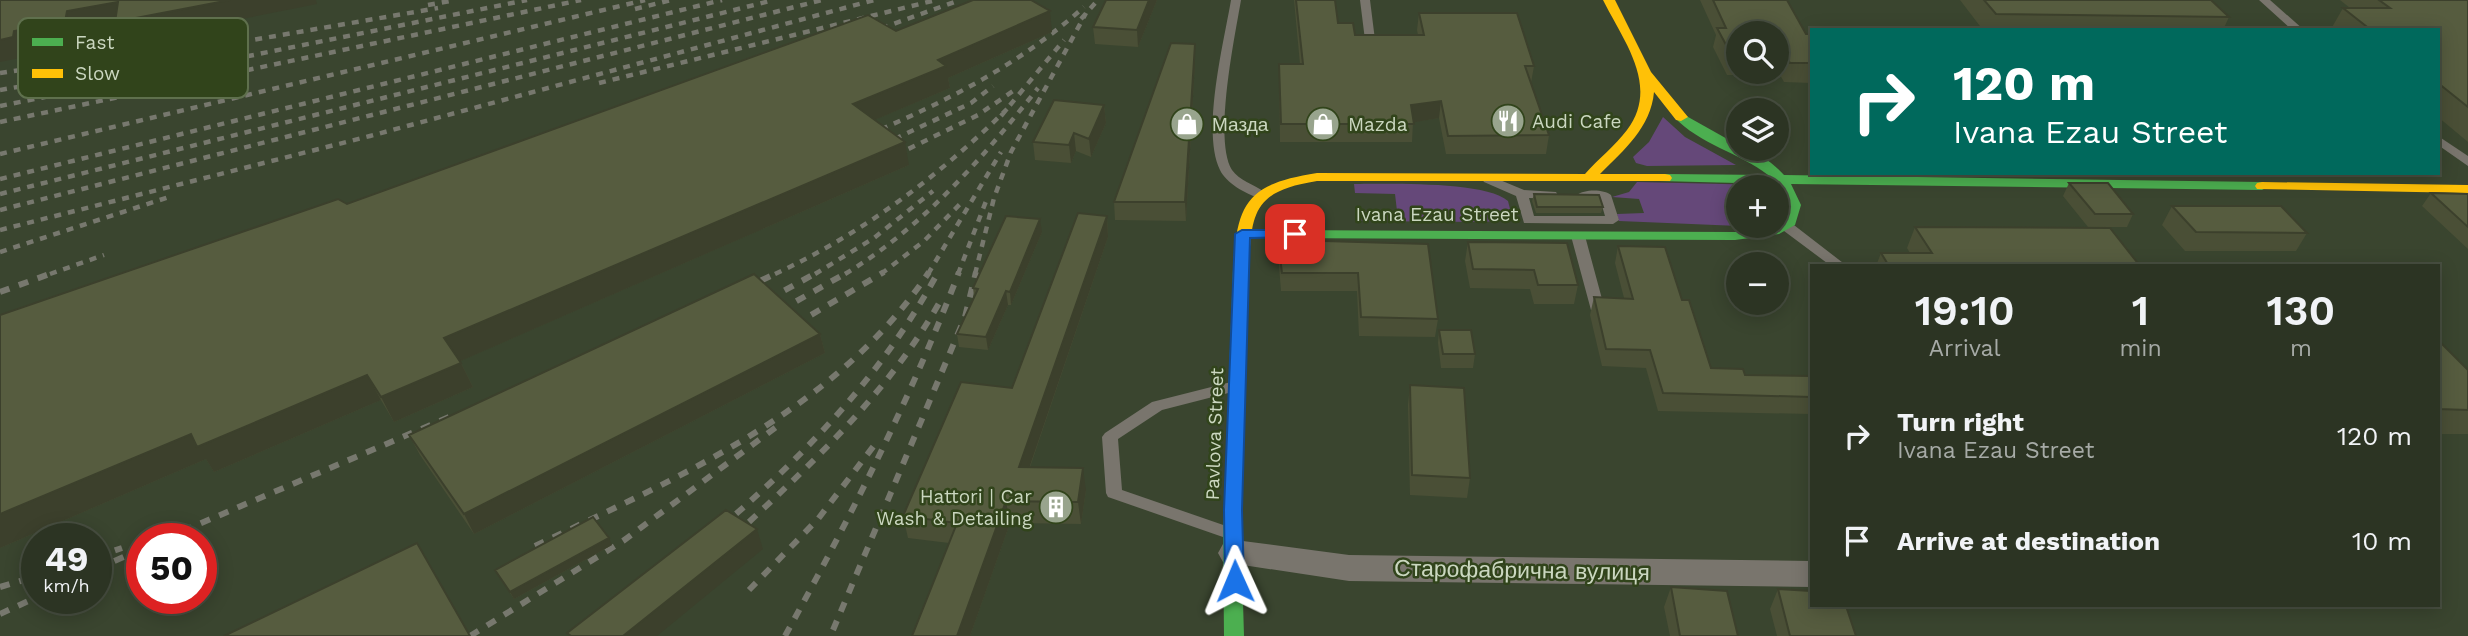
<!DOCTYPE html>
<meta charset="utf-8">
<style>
:root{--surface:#2c3423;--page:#343c2b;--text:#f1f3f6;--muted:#a6aaa6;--line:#484f41}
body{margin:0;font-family:"Work Sans",sans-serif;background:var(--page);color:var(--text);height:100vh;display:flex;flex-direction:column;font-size:26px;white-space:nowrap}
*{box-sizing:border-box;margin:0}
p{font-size:23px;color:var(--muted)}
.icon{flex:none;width:38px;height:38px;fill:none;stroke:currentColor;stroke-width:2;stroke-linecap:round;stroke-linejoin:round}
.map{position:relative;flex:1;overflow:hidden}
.sheet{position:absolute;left:1810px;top:264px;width:630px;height:343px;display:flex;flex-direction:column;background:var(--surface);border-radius:0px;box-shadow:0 4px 18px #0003,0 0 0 2px var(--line)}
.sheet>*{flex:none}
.hud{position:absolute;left:1810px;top:28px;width:630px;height:147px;border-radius:0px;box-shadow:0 4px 18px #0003,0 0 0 2px var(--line);background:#00695c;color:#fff;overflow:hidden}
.tools{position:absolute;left:1726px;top:21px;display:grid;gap:14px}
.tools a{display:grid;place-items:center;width:63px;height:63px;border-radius:50%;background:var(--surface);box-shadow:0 4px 18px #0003,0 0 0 2px var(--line);font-size:35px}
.speed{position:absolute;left:21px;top:523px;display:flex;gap:14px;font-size:35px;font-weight:700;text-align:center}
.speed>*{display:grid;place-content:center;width:91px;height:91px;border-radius:50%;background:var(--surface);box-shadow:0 4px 18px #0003,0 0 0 2px var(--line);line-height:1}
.speed small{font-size:18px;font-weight:400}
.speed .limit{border:10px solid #d22;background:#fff;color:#111}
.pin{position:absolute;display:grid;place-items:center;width:60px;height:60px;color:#fff;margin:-30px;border-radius:14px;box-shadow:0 4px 10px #0006}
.me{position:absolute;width:77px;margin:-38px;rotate:359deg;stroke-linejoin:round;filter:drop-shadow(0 0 5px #0008)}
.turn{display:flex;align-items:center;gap:24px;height:147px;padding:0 28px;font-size:32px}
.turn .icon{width:91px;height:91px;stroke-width:2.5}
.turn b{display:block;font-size:49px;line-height:60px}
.eta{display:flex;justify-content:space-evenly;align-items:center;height:119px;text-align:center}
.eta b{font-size:42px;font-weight:600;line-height:49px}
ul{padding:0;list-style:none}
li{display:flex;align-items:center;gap:21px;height:105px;padding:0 28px}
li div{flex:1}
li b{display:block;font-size:26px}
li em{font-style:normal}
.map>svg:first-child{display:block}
</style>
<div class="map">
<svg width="2468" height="636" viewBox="0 0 2468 636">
<rect width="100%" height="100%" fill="#3a452f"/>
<path fill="#654879" d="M1663,117L1685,137L1736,165L1647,166L1636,163L1633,157L1649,142Z
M1637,182L1766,185L1767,187H1738V226H1743H1739L1619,221L1617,214L1644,213L1639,199L1612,197L1629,192Z
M1354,184C1387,184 1485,181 1508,201L1510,209L1499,220L1485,222L1357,221L1356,211H1397L1395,194L1355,193Z"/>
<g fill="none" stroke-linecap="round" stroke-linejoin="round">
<path fill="#79756d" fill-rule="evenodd" d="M1231,0H1241C1235,36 1213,140 1232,170C1239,180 1254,185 1263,191L1265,194L1263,197L1259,198C1246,194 1226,183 1220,170C1201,132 1224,42 1231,0Z
M1360,0H1370L1376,48L1375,50H1367L1366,48Z
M2259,0H2270L2304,30H2292Z
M2438,136L2468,156V166L2438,145Z
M1488,175L1524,190L1556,192L1558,195L1552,199L1529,198L1534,216H1605L1600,199H1583L1577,195C1584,189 1604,189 1611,195L1619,220L1613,224L1524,223L1516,196L1484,182L1482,179Z
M1785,221L1790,222L1847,266H1831L1780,228L1779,225Z
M1578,232L1585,236L1605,310L1603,313L1598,314L1591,310L1571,236Z
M1235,381L1242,386L1240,390L1162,410L1118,439L1122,490L1232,528L1234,532L1232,536L1226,538L1220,536L1108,497L1106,493L1102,437L1105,433L1152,402Z"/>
<path fill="#79756d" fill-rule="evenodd" d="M1235,540L1349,555L1811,561V587L1349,581L1223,562L1218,553L1223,544Z"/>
<path fill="#4caf50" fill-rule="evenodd" d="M1681,113L1738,145V149C1755,149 1773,163 1784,175L2262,182L2269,186L2262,190L1791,184L1801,205L1795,225L1779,234L1735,240L1242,238L1235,234L1242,230L1735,232C1761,228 1780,233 1787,205L1776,184L1660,181L1658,178L1660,175L1665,174L1768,175C1740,153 1699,144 1674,117Z
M1241,264L1249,269L1241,534L1244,636H1224L1223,534L1233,269Z"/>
<path fill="#ffc107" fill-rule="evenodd" d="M1603,0H1615L1651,72L1688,117L1681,121L1676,120L1654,92C1651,127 1624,150 1600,174H1665L1670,175L1672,178L1670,181H1317C1255,191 1251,210 1249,269L1241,274L1236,272L1233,269C1237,201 1248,184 1317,173L1585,174C1598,159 1615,146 1627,130C1660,86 1624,42 1603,0Z
M2262,182L2468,185V193L2257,189L2255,186L2257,183Z"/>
<path stroke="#77786e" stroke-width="4.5" stroke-dasharray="7 7" stroke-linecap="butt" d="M428,5L455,0
M635,9L671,0
M1081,19L1098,0
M868,33L960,0
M200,49L438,8
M0,73L210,42
M599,83L932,1
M0,90L211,54
M0,106L527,0
M1001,116L1064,40
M0,122L581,0
M868,135C947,101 1019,65 1084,7
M882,145L971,103L993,86
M0,154L645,0
M896,155L978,115L1016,89
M0,179L722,0
M0,194L774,0
M0,210L822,0
M0,230L370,136L874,0
M0,252L169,197
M50,274L104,255
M775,274C863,233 938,177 1007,109
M815,274L874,238L933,191
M845,274C923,227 982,159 1038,88
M881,274L924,241L960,204
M928,274L1001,152
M958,274L988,196
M975,274L994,198L1011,152L1086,13"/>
<path stroke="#77786e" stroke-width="6" stroke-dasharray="10 10" stroke-linecap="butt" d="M743,289L779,272
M0,292L55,272
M767,300L818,272
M779,311L848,272
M794,325L884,272
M749,522C822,454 893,386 942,298
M721,527C807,453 881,376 936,276
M164,539L454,415
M535,546C679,477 837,410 929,272
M96,557L122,548
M96,569L142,549
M0,587L37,576
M749,590L818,519L879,439
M0,614L37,597
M833,630L965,317L976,272
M470,636L623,541L779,425
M785,636C850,518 911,398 959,272"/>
</g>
<path fill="#4a4f36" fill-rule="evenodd" d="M1106,0H1157L1138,47L1095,44L1093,27Z
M1294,0H1335L1338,23L1355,35H1418L1417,30L1419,13L1534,66L1531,83L1549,135L1546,154H1446L1439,118L1413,122L1412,142H1280L1279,64H1300Z
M1700,0H1787L1806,34H1811V83L1784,82L1780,75H1727L1713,47L1716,35ZM1738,33H1776V72H1738Z
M1960,0H2211L2229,17L2223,30H1983Z
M2340,0H2468V142L2438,117V30H2332L2331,29L2343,8H2350Z
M896,31L1052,32L948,78L950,88L874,120L909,165L460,361L473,387L394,422L381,400L214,472L206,459L0,548V315L347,204Z
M1195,44V61L1186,221L1115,220L1114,202Z
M1104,105L1106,123L1091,157L1076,151L1071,163L1035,160L1033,142Z
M2069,183L2133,214L2127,227H2088L2063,196Z
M2431,193L2468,194V249L2422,206Z
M1534,194L1603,207L1601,213H1536L1532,201Z
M2172,206L2307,233L2296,251H2185L2162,225Z
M1107,216L1108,237L1030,467L1086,490L1081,524L1010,523L970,636H912L949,543L908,538L903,516L1012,388Z
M1915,227L2140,266H1876L1881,253H1910L1907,248Z
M1042,232L1011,305H1008L988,350L959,347L957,334L974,296L973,288Z
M1468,242L1578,285L1574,304H1534L1530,289L1470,288L1465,261Z
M1428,244L1438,319L1435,337L1359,336L1357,291H1281L1279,266V248Z
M1618,246L1682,300L1711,368L1745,375L1811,376V418L1810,414L1658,411L1646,368L1602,366L1590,315L1594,297L1624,298L1615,263Z
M1439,330L1475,354L1473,368H1441L1438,343Z
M820,334L825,353L474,534L420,455L409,435Z
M2438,340L2468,410V434H2438Z
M1410,385L1470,478L1467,498L1410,495L1408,405Z
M612,545L514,599L495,570Z
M1671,587L1738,636H1670L1664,607Z
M1778,589L1856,636H1777L1770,609Z"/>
<path fill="#3c402c" d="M230,0H316L317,4L127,42L116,24L79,31L77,41L27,51L25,57L0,62V40L14,31L67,11L118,2Z
M1149,0H1157L1138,47L1137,30Z
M1050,11L1052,32L948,78L950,88L858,127L853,104L938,60Z
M1195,44V61L1186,221L1185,202Z
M1441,101L1439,118L1410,123L1411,105Z
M1104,105L1106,123L1091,157L1089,139Z
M1074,133L1076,151L1071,163L1069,145Z
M905,142L909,165L456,363L444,338Z
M1107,216L1108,237L1022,489L1019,467Z
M1040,219L1042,232L1011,305L1010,292Z
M1006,291L1008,305L988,350L986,337Z
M820,334L825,353L474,534L464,514Z
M461,363L473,387L394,422L381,397Z
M367,375L381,400L214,472L206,459L0,548V514L191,434Z
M1083,468L1086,490L1081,524L1078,502Z
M1006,501L1010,523L970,636H957Z
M757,529L763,549L657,636H623Z
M609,538L612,545L514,599L510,592Z"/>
<path fill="#565c3f" stroke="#3c402c" stroke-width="2" d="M0,0H230L115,22L118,2L67,11L65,22L14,31L13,37L0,40Z
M973,0H1031L1050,11L938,60L946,66L853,104L905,142L444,338L461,363L381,397L367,375L197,447L191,434L0,514V315L338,199L347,204L868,15L896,31Z
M1106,0H1149L1137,30L1093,27Z
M1296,0H1335L1338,23H1353L1355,35H1424L1419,13H1517L1534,66H1525L1549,135L1448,136L1441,101L1411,105L1414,124H1281L1279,64H1303Z
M1713,0H1787L1806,34H1811V63H1790L1786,56H1776V33H1738V56H1732L1717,28H1726Z
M1984,0H2211L2229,17L1996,14Z
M2379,0H2468V107L2438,83V30H2371L2343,8H2390Z
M1171,43L1195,44L1185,202H1114Z
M1054,100L1104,105L1089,139L1074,133L1069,145L1033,142Z
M2069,183H2108L2133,214H2095Z
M2431,193L2468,194V227Z
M1534,194L1599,195L1603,207H1537Z
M2172,206H2281L2307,233L2196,232Z
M1078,213L1107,216L1019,467L1083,468L1078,502L1006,501L957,636H912L957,523L903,516L961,382L1012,388Z
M1006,216L1040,219L1010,292L1006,291L986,337L957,334L978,289L973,288Z
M1915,227L2110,228L2140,266H1889L1881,253H1932Z
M1289,240L1428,244L1438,319L1361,317L1358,273H1282L1279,248Z
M1468,242L1567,243L1578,285H1538L1534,270L1473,269Z
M1618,246L1665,247L1682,300H1689L1711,368L1743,369L1745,375L1811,376V397L1663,393L1650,350L1606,349L1594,297L1633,299Z
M754,274L820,334L464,514L409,435Z
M1439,330H1471L1475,354H1443Z
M2438,340L2468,370V410L2438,409Z
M1410,385L1464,388L1470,478L1412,475Z
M726,510L757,529L623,636H571L567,633Z
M593,517L609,538L510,592L495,570Z
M417,543L470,636H224Z
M1671,587L1727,591L1738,636H1680Z
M1778,589L1811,591V606H1846L1856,636H1790Z"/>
<path fill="#1a73e8" stroke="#114b97" stroke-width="2" d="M1295,230L1300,231V237L1250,238L1242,510L1244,581L1242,586H1228L1225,581L1224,510L1235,234L1242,230Z"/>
<defs>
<symbol id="restaurant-disc" viewBox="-11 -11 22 22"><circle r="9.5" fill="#98a48d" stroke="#31441b"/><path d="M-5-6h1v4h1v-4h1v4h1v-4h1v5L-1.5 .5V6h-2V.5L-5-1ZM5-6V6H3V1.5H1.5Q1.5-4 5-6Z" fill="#fff"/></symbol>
<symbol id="shop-disc" viewBox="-11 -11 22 22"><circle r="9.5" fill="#98a48d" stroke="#31441b"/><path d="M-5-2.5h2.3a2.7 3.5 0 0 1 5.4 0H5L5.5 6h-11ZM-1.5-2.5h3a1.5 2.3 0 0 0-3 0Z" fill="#fff"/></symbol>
<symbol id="building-disc" viewBox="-11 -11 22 22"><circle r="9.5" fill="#98a48d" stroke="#31441b"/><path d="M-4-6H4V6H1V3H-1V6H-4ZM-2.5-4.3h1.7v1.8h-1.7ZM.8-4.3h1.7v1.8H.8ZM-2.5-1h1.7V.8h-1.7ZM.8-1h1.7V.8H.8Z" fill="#fff"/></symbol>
</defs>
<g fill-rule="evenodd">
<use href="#restaurant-disc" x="1489" y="102" width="38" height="38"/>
<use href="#shop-disc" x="1168" y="105" width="38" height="38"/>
<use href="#shop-disc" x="1304" y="105" width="38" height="38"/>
<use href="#building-disc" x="1037" y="488" width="38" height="38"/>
</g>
<g text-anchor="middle" stroke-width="5" stroke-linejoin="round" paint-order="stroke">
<g font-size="19" fill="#cbd7c0" stroke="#31441b" text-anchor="start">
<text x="1532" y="128">Audi Cafe</text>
<text x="1212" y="131">Мазда</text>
<text x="1348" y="131">Mazda</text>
<text x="1032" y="503" text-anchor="end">Hattori | Car<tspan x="1032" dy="22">Wash &amp; Detailing</tspan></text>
</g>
<g font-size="19" fill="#cbd7c0" stroke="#31441b">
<text x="1437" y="221">Ivana Ezau Street</text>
<text transform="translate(1214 434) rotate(-88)" y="7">Pavlova Street</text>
</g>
<g font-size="23" fill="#cbd7c0" stroke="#31441b">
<text transform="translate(1522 570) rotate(1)" y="8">Старофабрична вулиця</text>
</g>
</g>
<rect x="18" y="18" width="230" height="80" rx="10" fill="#31441b" stroke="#5f704d" stroke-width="2"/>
<rect x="32" y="38" width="31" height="8" fill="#4caf50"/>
<rect x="32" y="69" width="31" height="9" fill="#ffc107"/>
<g font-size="19" fill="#cbd7c0">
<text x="75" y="49">Fast</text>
<text x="75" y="80">Slow</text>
</g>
</svg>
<div class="tools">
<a><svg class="icon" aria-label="search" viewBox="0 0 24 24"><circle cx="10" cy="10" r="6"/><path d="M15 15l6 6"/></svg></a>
<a><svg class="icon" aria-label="layers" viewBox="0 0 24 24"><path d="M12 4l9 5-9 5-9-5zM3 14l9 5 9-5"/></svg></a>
<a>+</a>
<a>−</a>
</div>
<div class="speed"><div>49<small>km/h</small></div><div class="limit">50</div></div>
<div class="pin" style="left:1295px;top:234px;background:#d93025"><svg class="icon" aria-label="arrive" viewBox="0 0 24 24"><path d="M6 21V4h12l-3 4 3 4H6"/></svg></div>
<svg class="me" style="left:1235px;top:581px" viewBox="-20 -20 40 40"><path d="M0-17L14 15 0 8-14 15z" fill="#1a73e8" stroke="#fff" stroke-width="4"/></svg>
<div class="hud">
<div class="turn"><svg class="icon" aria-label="right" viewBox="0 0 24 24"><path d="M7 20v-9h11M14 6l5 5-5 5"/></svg><div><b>120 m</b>Ivana Ezau Street</div></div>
</div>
<section class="sheet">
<div class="eta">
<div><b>19:10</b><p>Arrival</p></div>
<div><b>1</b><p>min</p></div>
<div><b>130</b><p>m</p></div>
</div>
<ul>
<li><svg class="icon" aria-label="right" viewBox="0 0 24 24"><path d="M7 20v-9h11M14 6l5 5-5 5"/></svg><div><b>Turn right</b><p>Ivana Ezau Street</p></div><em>120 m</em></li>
<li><svg class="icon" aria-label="arrive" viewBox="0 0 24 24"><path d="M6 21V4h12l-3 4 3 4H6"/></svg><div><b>Arrive at destination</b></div><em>10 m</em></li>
</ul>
</section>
</div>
